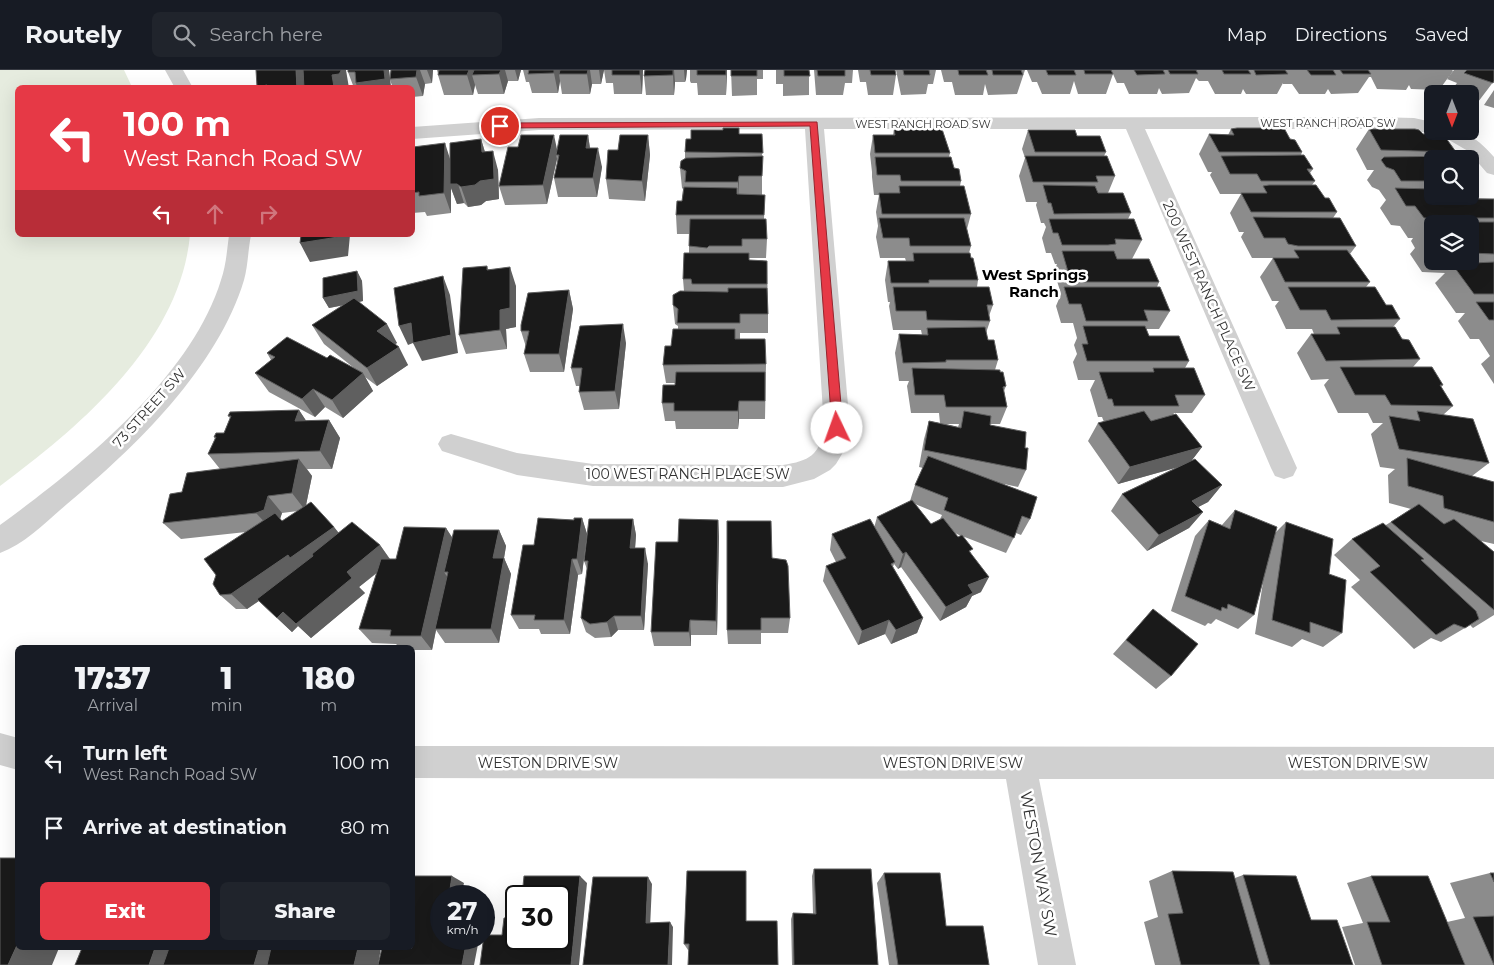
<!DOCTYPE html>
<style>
:root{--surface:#171b24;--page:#20242c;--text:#f1f3f6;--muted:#9ea1a6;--line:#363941;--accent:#e63946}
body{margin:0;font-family:Montserrat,sans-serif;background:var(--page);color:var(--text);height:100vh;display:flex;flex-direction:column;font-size:19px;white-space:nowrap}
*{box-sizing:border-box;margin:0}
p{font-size:16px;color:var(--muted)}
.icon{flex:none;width:28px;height:28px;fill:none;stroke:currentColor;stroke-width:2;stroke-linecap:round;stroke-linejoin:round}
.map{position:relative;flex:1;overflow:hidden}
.details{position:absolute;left:15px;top:575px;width:400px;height:305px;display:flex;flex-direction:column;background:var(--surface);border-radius:8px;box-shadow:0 5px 20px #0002}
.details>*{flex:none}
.top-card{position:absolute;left:15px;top:15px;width:400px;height:152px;border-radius:8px;box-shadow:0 5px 20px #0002;background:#e63946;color:#fff;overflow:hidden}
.needle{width:32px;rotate:180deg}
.tools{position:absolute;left:1424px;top:15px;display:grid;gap:10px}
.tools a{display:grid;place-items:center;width:55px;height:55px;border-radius:8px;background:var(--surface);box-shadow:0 5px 20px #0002;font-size:25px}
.speed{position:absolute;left:430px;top:815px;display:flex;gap:10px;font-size:25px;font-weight:700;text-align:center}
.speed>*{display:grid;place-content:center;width:65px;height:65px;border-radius:50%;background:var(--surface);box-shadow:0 5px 20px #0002;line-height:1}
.speed small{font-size:12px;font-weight:400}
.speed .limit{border:2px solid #111;border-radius:8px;background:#fff;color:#111}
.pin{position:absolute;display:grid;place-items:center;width:42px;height:42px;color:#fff;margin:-21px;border:2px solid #fff;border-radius:50%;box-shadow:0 1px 5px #0007}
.me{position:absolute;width:55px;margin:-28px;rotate:357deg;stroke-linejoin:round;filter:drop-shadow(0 0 4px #0008)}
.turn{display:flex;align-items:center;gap:18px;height:105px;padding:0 25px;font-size:22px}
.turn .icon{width:65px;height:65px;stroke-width:2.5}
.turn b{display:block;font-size:35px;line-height:42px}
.lanes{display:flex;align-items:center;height:48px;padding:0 25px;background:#0003;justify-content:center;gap:25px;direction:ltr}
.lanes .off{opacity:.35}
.eta{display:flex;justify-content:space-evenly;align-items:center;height:85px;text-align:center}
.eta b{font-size:30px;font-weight:800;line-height:35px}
.button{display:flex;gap:10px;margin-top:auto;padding:10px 25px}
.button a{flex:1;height:58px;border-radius:8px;background:var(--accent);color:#fff;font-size:20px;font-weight:800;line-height:58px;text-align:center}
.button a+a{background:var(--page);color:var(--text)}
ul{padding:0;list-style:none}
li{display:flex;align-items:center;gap:15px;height:65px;padding:0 25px}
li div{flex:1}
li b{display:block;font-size:19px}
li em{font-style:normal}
header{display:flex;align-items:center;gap:30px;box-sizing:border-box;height:70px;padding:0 25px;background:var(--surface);border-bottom:1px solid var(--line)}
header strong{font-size:24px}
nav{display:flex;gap:28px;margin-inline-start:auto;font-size:18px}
.search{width:350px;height:45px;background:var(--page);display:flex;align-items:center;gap:12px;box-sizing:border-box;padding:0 18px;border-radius:8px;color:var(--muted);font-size:19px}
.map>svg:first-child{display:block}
</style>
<header>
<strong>Routely</strong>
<div class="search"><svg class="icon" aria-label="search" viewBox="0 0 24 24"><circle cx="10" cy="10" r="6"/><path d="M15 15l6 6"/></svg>Search here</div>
<nav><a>Map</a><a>Directions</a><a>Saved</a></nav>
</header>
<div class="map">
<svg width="1494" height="895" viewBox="0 0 1494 895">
<rect width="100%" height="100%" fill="#fff"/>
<path fill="#e6ecdf" d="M0,0H124L132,17L18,18V165H190C180,272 81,356 0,416Z"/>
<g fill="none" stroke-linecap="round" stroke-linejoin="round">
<path fill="#d0d0d0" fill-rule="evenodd" d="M1374,47L1414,48L1432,52V61C1463,61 1473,63 1494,87V105L1487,103L1468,81L1437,63L1374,59H1145L1297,398L1293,406L1284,409L1275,406L1271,398L1126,59H824L850,358L845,379L836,394L830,400L814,409L783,417L593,416L517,405L442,381L438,374L442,367L451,364L517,383L593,394L783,395C809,391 820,385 824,358L805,59L539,60L412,69V57L539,48Z
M0,663L18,668V700L0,695Z
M412,676L1494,677V709H1039L1076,895H1038L1006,709L412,708Z"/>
<path fill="#d0d0d0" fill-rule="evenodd" d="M165,0H183L193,18H175Z
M229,165H251C248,180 248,196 244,210C218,297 135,378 67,434C47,451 25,474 0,483V455C80,397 191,308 221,210C226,196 227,180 229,165Z"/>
</g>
<path fill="#8c8c8c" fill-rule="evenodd" d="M348,0H389L390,8L391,0H433L432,13L425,14L423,26L412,27V18H393L390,10L391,18H354L348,2Z
M437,0H521L518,11H508L504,24H478L475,15L473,25H444L438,5V4Z
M523,0H604L601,14H592L590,24H562L560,11L558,23H532L529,12H526Z
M604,0H643L642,24H614L613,13H606Z
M645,0H687L686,9L685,12H675L674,25H646L644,6Z
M690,0H727L726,25H698L697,13H691L690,11Z
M731,0H763V9H757V25L732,26Z
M776,0H809V25L783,26V14H776Z
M814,0H853L852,13H845L843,25H816Z
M858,0H895L896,5L893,25H868L866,12H860Z
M896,0H936L933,14H928L926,24L901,25Z
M941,0H1025L1017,24L988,25L985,14L983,25H955L952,12H944Z
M1027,0H1452L1453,1L1439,20L1411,19L1409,15L1406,20L1377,19L1371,7H1369L1358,23L1331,24L1328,19L1325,24H1299L1292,14H1283V13L1277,24H1246L1243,19L1241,24H1215L1208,11H1199L1196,8L1189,23L1162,24L1159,18L1157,24H1129L1124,13H1117L1113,4L1106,24H1078L1074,11L1070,24H1042L1037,12H1032Z
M1454,0H1494V11L1478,32L1470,30V24H1454L1450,22L1457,13L1447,9Z
M1494,20V38L1484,35Z
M894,59L950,83L949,87L954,98L961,111L960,116L971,144L967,159L971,176L969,183L978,210L977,217L993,235L989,246L990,251L986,263L988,270L998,290L995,300L1006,316L1004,321L1007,337L1000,354H990V355L1025,378L1026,400L1018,417L1004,414L1030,449L1021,465L1016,463L1006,483L962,466L971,483L981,522L972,526L966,537L940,551L901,497L898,499L894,494L893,497L923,548L917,563L891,574L885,564L858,575L823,511L826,496L836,492L830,480L832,464L874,458L877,447L910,431L915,415L923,398L919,397L924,369L929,351L940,353L939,343H911L907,316L909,311H899L895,283L899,264L922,265L921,260H893L889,236L890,232H888L885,210L888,191H906L905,188H880L876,167L878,156L876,142L879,125H874L872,107V102L870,84L873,65H893ZM946,354H959L958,357ZM915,434L942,445L940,449L931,454ZM955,463L961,466L958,467Z
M1231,59L1290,69L1302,82L1301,85L1313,99L1310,103L1315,111L1312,115L1337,142L1333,148L1356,176L1350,184L1370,212L1366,217L1386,235L1400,249L1393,257L1402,269L1420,289L1413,297L1443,315L1441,317L1453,336L1443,345L1489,393L1472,406L1494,452V474L1481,471L1494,482V545L1473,558L1470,555L1441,572L1431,568L1414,579L1351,517L1360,510L1334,485L1352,469L1386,455L1411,439L1389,433L1388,405L1395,399L1380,397L1371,364L1383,353H1373L1368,343H1338L1324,315L1329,309L1311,310L1297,283L1311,264H1314L1312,259H1286L1275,236L1279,231H1272L1260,207L1273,188H1252L1241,167L1244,162H1239L1230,143L1241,124H1220L1210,105L1212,102H1208L1199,84L1209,64L1228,65Z
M1369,59L1423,64L1456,82L1453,86L1432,89V126L1494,129V314L1481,294L1490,286L1479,269H1470L1458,251L1465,243H1456L1435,213L1445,203L1422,202L1410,184L1415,178L1411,171L1413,168H1408L1400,156L1391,155L1380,138L1386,130L1379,120L1372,117L1367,110L1374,100H1367L1356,79ZM1432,154H1470V191H1432Z
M1028,60L1106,82L1104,86L1115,106L1108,123L1131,143L1128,149L1142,170L1132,189L1159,212L1157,217L1170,241L1159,259H1146L1149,266L1189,291L1185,298L1205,325L1192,343H1174L1173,345L1202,377L1192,390L1222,415L1208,432L1198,437L1203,442L1189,458L1147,481L1111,441L1122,424L1175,398L1118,414L1088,371L1098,353L1104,352L1102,347H1098L1090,320L1095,310H1078L1073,292L1077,284L1074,275L1077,268L1073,253H1061L1056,236L1061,224L1054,201L1057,194H1055L1051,183H1046L1042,168L1046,157L1044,153H1041L1036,135L1037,132H1026L1019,106L1025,88L1022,79Z
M739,64H762V125H765L764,149L767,169L766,188H749V190L767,191L768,244V263H740V269L766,294L765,349H739L738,359H676L675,351H665L662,333L675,315V313H666L663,295L678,259V256L675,254L673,235L684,221L683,209L689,183V164H677L676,145L682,131L683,119L682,118L680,98L685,89V82L691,69Z
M588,65L590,78L602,97L597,127H558L554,108L558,92L557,89L547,134L505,135L499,116L557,80Z
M648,65L650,85L645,131L609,129L606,109L618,80Z
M481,69L485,82L498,100L499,129L486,131L481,135L468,137L464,133L457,134L451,118V143L427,146L425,142L412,143V91L450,90Z
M1470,99L1475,105L1470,110Z
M487,196L488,199L516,216V257L506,259L507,279L466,284L459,265Z
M357,201L362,211L363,231L359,232L397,273L395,274L408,295L377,316L365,307L373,321L343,348L325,337L315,347L269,322L255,303L271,290L267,283L327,288L354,298L324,274L312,255L345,235L329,238L323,228Z
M569,220L573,239L564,302H530L524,284L526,277L521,261Z
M626,273L619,339L584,340L579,322L580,316H576L571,298Z
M299,340L306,351L329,350L340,368L332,399H307L312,406L306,435L334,457L338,463L380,475L390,489H396L446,458L452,467L499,460L506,476L504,488L511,504L499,573H445L436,560L432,580H412V578H400L396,574L372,573L359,559L377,503L359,517L365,523L311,568L298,556L292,562L259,531L247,539H236L220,525L246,462L181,469L163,453L182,422L220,399L208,384L215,369L214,367L224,363L230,348L228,346ZM298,441L282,451L280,449L282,443Z
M1235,440L1276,462L1286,452L1329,504L1342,563L1323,577L1302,569L1292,577L1255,564L1263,512L1254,545L1238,559L1216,549L1211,554L1208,553L1205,556L1171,541L1195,466L1209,450L1222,455Z
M582,448L587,464L582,504L578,505L570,564H541L539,559H519L511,545L534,475L574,450Z
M633,449L636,465L635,478L648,494L644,560H618L611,567L595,568L586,562L581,548L587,499L584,491Z
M718,450L719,467L717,565H691V576H654L651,562L678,472Z
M772,488L790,548L788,563H761V574H728L727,560Z
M1153,539L1171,606L1156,619L1113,584Z
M814,799L878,895H792L791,849L793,843L813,844L812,806Z
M1172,801L1235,808L1243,805L1311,850L1353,895H1155L1144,852L1158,847L1149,811Z
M884,803L946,856L989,895H889L877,813Z
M1490,803H1494V895H1355L1342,857L1363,853L1347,813L1371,806L1447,852L1465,848L1450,813Z
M746,851L689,880H688L684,874Z"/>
<path fill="#5f5f5f" d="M296,0H303L305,18H297Z
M341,0H346L349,18H331L332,5Z
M384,0H389L391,18H357L356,13Z
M417,0H420L425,14L423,26L416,7Z
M427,0H433L432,13Z
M469,0H479L472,5L475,15L473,25L467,5Z
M501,0H505L508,11L504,24L499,4Z
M515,0H521L518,11Z
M554,0H562L559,4L560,11L558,23L554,3Z
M588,0H590L592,14L590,24L587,4Z
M599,0H604L601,14Z
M640,0H643L642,24L640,5Z
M673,0H674L675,12L674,25L673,5Z
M684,0H687L686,9L685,12Z
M726,0H727L726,25Z
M267,15L268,18H258L257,17Z
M554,65L558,84L556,85L557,89L547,134L543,115Z
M588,65L591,85L586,78Z
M648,65L650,85L645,131L642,111Z
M481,69L487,89L482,82Z
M445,73L464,133L457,134L451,118V143L444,123Z
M598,78L602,97L597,127L593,108Z
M493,81L498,100L499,129L486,131L481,135L468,137L461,117Z
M739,106V132L738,112Z
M338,165H350L348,186L310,192L300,173Z
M510,197L516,216V257L506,259L507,279L500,260V240Z
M357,201L362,211L363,231L329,238L323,228Z
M443,206L450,225L458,283L422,291L413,273L408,275L399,256Z
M569,220L573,239L564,302L559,284Z
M387,254L397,273L387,279L377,261Z
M623,254L626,273L619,339L615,321Z
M399,277L408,295L377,316L367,298Z
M363,303L373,321L343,348L332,330Z
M313,319L325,337L315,347L302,329Z
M739,331V349L738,359V341Z
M299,340L311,358L295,351Z
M329,350L340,368L332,399L320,381Z
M1202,377L1189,394L1118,414L1130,397Z
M299,389L312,406L305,440L292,423Z
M1222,415L1208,432L1179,447L1192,431Z
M268,426L282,443L280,449L271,459L256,443Z
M1203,442L1189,458L1147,481L1159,465Z
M582,448L587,464L582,504L577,489Z
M633,449L636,465L634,493L630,478Z
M718,450L719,467L717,565L716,551Z
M334,457L347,473L304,503L290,488Z
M446,458L456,474L448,502H444L448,508L435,559L436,560L432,580L421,566Z
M499,460L506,476L504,488L511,504L499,573L491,559L493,488Z
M380,475L391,491L359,517L365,523L311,568L296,554L347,502Z
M645,478L648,494L644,560L641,546Z
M906,482L901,497L898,499L903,484Z
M288,485L302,501L247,539L231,524Z
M572,489L578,505L570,564L564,550Z
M989,507L981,522L972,526L966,537L940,551L946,537L968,515Z
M283,542L298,556L292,562L277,548Z
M614,546L618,560L611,567L607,552Z
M923,548L917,563L891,574L896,560Z
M690,550L691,565V576L689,562Z
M889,550L885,564L858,575L862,561Z
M452,806L464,813L461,826H449Z
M580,806L587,813L579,895H571Z
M648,807L652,814L650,858L646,853Z
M670,852L673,857L672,895H668Z
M467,869H479L474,895H462Z
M18,873V878H59L52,895H8Z
M155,878H180L174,895H149Z
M259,878H288L284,895H254Z
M358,878H381L378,895H354Z"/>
<path fill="#1a1a1a" stroke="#5f5f5f" d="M256,0H296L297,18H267V15L257,17Z
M303,0H341V1L339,4L332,5L334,17L304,18Z
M348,0H384L385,9L356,13L355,2H348Z
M391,0H417L416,7L390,9Z
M439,0H469L467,5H438Z
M474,0H501L499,4L472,5Z
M529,0H554V3L528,4Z
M560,0H588L587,4H559Z
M612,0H640V5H612Z
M645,0H673V5L644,6Z
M697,0H726V5H697Z
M731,0H757V6H731Z
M784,0H809L810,6H784Z
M817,0H845V6H818Z
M870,0H895L896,5H871Z
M903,0H929L930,5H904Z
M958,0H986L988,5H959Z
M992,0H1021L1023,5H993Z
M1046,0H1074L1076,5H1048Z
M1084,0H1111L1113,4H1085Z
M1134,0H1163L1165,4L1137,5Z
M1168,0H1196L1198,4H1170Z
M1222,0H1248L1251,4H1224Z
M1254,0H1285L1288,4L1256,5Z
M1307,0H1333L1336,5H1311Z
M1340,0H1368L1371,4H1343Z
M1467,0H1494V11L1493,13L1464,3Z
M723,58H739V64H762L763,83L685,82L686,69H691V60H723Z
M1237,58H1284L1290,69L1295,70L1302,82H1219L1209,64L1234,65L1231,59Z
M894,59H942L950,83H875L873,65H895Z
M1369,59H1415L1419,60L1423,64H1443L1456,82L1381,80Z
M1028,60H1075L1077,66H1100L1106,82H1035Z
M521,65H554L543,115L499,116L508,77H518Z
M560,65H588L586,78H598L593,108H554L559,85H556Z
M620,65H648L642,111L606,109L608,80H618Z
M481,69L482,82L493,81L494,109L480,111L475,115L461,117L457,114H450V73Z
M445,73L444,123L419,126V122L412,123L413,77Z
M1304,85L1313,99H1307L1315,111H1261L1257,104H1230L1221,86Z
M763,86L762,106H739L738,112H685L686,101L680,98L681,91L686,88Z
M1025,86H1107L1115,106H1096L1098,112H1033Z
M1460,86L1462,89H1432V111H1401L1394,100L1386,97L1381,90L1384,87Z
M875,87H951L954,98L959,99L961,111H901L900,105H877Z
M1470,99L1475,105H1470Z
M1043,115L1095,116L1098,123H1123L1131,143L1054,144L1051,133H1048Z
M1269,115H1316L1325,128H1329L1337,142H1251L1241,123H1267L1263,116Z
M899,116H964L971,144H882L879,123H900Z
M684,117L737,118V124L765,125L764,145H676L677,131H682Z
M1395,118L1432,119V126H1470V123L1474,129H1494V148H1424L1415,136H1406Z
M1253,147L1340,148L1356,176H1298L1288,174L1285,168H1264Z
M879,148H964L971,176H910L909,168H883Z
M690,149H766L767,169H742V176H709L707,178L689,176Z
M1049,149H1134L1142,170L1115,169L1116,174L1108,175H1062L1058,163H1053Z
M1426,152H1494V184L1470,183V154H1432V161Z
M301,165H338V167L300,173Z
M1426,165H1432V173Z
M1294,180H1347L1370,212H1285L1273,188H1299Z
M1062,181H1114L1117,189H1149L1159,212H1071Z
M684,183H749V190L767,191V214H692L691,209H683Z
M913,183H970L971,188H973L978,210H929V213H891L888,191H914Z
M1494,192V224H1474L1452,194Z
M487,196V200L510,197V238L500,240V260L459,265L463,198Z
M357,201L358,221L323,228V208Z
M443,206L451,265L413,273L411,253L399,256L394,218Z
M893,217H989L993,235H987L990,251L927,250L926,241H896Z
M1064,217H1160L1170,241L1144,240L1148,251H1086L1081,234H1069Z
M1288,217H1375L1386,235H1392L1400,249L1331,250L1326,240H1300Z
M728,218H767L768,244H740V253H677L678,239L673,235V225L680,221L728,222Z
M569,220L559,284H524L529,261H521V255L528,223Z
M354,228L387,254L377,261L399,277L367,298L312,255Z
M1476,232H1494V250H1489Z
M623,254L615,321L579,322L582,298H571L580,256Z
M1083,256H1145L1149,266H1179L1189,291H1087L1082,274H1088Z
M985,257L988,270H994L998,290H946V292L903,293L899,264L928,265L927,258Z
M1337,257H1395L1402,269L1409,270L1420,289L1326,291L1311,264H1340Z
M673,259H735V269H765L766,294L663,295L665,276H671Z
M287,267L327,288L330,285L363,303L332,330L313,319L302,329L255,303L275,287L267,283Z
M1340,297H1432L1443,315H1440L1453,336L1391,335L1385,325H1355Z
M912,298L1000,300V302H1003L1006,316L1003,317L1007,337H946L944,325H915Z
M1153,298H1194L1205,325H1175L1179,336H1114L1112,329H1108L1099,302H1154Z
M676,302H765V331H739L738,341H674V333H662L663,315H675Z
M299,340L295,351L329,350L320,381L208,384L216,367H214L216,363H224L231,346H228L230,342Z
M964,341L991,346L990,355L1026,362L1025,378H1028L1026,400L924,380L929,351L961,358Z
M1144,341L1151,351L1176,344L1202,377L1130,397L1098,353Z
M1417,341L1473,349L1489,393L1399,379L1389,346L1420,351Z
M928,386L1037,427L1030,449L1022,446L1014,468L944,440L948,428L915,415Z
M1407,388L1494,412V452L1444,438L1443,426L1408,416Z
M299,389L292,423L268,426L264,440L256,443L163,453L170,424L182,422L187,403Z
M1195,389L1222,415L1192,431L1203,442L1159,465L1122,424Z
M912,430L931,454L943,448L958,467L962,465L973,479L969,481L989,507L968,515L973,523L946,537L906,482L903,484L877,447Z
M311,432L334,457L290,488L288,485L231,524L220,525L213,514L216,505L204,489L275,443L282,451Z
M1419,434L1444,454L1454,449L1494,482V540L1391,452Z
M1235,440L1277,457L1254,545L1228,534L1227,539L1222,537L1221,541L1185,526L1209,450L1230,459Z
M538,448L574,450V448H582L577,489H572L564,550H534L535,545H511L523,475H534Z
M589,449H633L630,478H645L641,546H614L607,552L590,554L581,548L588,491H584Z
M679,449L718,450L716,551L690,550L689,562H651L656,472H678Z
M870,449L895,492L891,494L923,548L896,560L889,550L862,561L826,496L846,488L832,464Z
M727,451H771L772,488L786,490L788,496L790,548H761V560H727Z
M352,452L380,475L347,502L352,508L296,554L283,542L277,548L257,529L313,486L312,484Z
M1286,452L1333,469L1329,504L1346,510L1342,563L1310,552V563L1272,550Z
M1383,453L1424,489L1421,490L1476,541L1479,549L1465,558L1454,554L1436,565L1370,502L1380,496L1352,469Z
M404,457L446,458L421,566H390L391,560L359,559L381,489H396Z
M454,460H499L493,488H504L491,559H435L448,502H444Z
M1153,539L1198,574L1171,606L1126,570Z
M0,788H18V873L8,895H0Z
M814,799H871L878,895H794L793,843L816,844Z
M687,801H746V851H777L778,895H688L689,874H684Z
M1172,801L1233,802L1260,895H1181L1168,844L1183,843Z
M884,803H940L946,856H983L989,895H898Z
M1490,803H1494V812Z
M1243,805L1296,806L1311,850H1337L1353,895H1270Z
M412,806H452L449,826H441V869H467L462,895H378L382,878H412Z
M524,806H580L571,895H480L484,865H502L504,848L516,847V869H559V826H522Z
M1371,806H1428L1465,895H1382L1367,852H1390Z
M593,807H648L646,853L670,852L668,895H583Z
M1494,846V895L1473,847Z
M82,878H155L149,895H75Z
M169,878H259L254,895H163Z
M271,878H358L354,895H267Z"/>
<path fill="#e63946" stroke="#96252e" d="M817,52L843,358L837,362L832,358L810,56L500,58L496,56L500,53Z"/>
<g text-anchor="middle" stroke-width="5" stroke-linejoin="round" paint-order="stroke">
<g font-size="11" fill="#333" stroke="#fff">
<text x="1328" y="57">WEST RANCH ROAD SW</text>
<text x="923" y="58">WEST RANCH ROAD SW</text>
</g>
<g font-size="14" fill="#333" stroke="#fff">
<text transform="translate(1209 226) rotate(66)" y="5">200 WEST RANCH PLACE SW</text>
<text transform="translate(149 338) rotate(-48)" y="5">73 STREET SW</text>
<text x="688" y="409">100 WEST RANCH PLACE SW</text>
<text x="548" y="698">WESTON DRIVE SW</text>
<text x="953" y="698">WESTON DRIVE SW</text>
<text x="1358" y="698">WESTON DRIVE SW</text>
</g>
<g font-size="15" font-weight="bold" fill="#000" stroke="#fff">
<text x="1034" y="210">West Springs<tspan x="1034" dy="17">Ranch</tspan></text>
</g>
<g font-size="16" fill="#333" stroke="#fff">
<text transform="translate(1039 794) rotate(80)" y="6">WESTON WAY SW</text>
</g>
</g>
</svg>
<div class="tools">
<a><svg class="needle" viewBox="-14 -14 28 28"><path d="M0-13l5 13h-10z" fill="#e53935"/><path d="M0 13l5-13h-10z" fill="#9ea1a6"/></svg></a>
<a><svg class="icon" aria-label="search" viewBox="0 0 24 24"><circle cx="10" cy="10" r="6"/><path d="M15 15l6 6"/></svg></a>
<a><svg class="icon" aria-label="layers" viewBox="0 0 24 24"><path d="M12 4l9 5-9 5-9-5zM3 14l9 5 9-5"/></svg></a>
</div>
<div class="speed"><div>27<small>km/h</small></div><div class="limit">30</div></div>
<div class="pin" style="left:500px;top:56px;background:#d93025"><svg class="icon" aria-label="arrive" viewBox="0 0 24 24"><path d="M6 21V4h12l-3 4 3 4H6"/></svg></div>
<svg class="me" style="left:837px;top:358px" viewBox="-20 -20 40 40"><circle r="19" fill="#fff"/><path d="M0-13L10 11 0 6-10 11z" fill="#e63946"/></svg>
<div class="top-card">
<div class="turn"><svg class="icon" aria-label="left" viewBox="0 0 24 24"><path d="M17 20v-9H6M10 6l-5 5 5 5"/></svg><div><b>100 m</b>West Ranch Road SW</div></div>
<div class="lanes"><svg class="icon" aria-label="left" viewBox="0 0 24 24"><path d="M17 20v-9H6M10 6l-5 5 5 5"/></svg><svg class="icon off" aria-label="ahead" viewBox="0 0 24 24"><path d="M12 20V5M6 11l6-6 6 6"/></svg><svg class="icon off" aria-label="right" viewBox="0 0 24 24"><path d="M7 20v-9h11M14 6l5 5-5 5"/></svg></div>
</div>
<section class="details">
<div class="eta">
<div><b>17:37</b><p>Arrival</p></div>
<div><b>1</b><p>min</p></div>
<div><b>180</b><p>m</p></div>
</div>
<ul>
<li><svg class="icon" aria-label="left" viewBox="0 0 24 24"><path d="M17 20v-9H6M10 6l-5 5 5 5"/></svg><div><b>Turn left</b><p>West Ranch Road SW</p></div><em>100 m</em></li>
<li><svg class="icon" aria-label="arrive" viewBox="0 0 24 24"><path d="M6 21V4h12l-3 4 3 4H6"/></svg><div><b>Arrive at destination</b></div><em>80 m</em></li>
</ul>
<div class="button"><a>Exit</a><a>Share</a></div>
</section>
</div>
